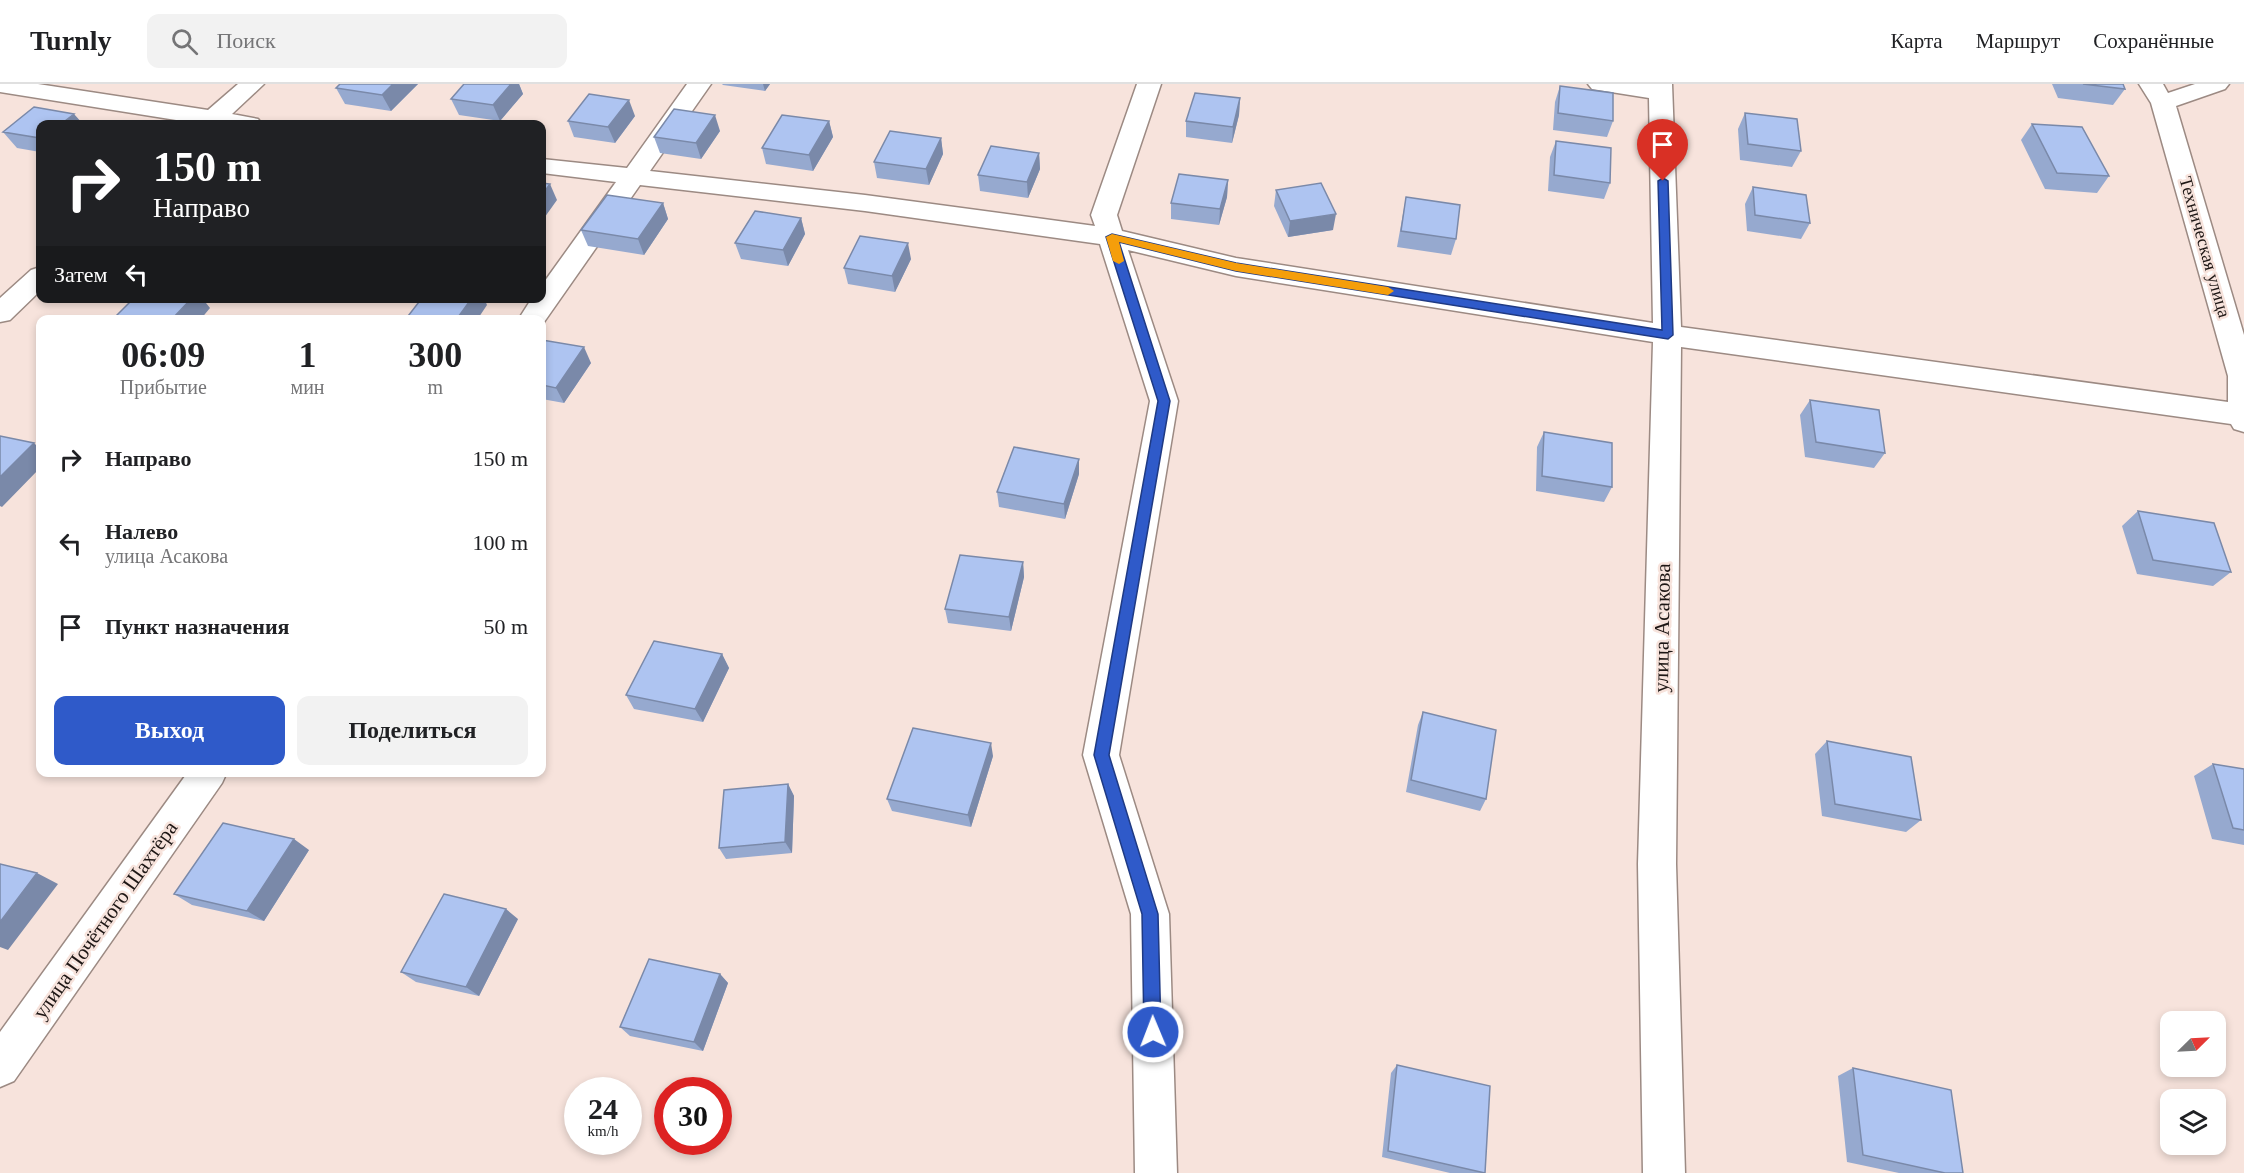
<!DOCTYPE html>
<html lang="ru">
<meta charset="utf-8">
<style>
:root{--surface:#fff;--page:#f2f2f2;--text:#202124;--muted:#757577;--line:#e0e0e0;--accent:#2f5ac9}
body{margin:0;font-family:"Times New Roman",serif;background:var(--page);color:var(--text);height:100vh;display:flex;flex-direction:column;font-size:22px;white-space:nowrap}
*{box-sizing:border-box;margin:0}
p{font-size:20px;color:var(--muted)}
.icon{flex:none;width:33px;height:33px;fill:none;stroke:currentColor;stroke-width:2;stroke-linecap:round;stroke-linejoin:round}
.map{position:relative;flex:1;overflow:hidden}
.sheet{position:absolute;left:36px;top:231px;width:510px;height:462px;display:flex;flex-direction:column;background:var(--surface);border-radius:12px;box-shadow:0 3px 9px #0003}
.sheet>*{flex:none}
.guide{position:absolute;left:36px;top:36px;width:510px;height:183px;border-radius:12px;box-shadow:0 3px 9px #0003;background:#202124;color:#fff;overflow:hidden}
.needle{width:39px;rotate:66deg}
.buttons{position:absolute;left:2160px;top:927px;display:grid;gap:12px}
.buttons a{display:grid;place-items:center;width:66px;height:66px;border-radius:12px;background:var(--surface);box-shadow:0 3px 9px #0003;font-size:30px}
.speed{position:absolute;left:564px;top:993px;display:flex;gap:12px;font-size:30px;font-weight:700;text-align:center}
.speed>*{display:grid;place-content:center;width:78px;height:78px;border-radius:50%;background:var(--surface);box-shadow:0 3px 9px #0003;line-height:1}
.speed small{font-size:15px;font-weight:400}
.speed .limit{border:9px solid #d22;background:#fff;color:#111}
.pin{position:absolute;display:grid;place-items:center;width:51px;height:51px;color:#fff;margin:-62px -26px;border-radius:50% 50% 50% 0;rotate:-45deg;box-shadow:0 0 6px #0007}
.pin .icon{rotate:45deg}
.me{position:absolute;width:66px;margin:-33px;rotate:359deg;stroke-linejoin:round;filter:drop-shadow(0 0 4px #0008)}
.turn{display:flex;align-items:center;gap:21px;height:126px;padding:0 18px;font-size:27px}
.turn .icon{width:78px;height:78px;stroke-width:2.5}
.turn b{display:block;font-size:42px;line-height:51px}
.then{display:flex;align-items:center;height:57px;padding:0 18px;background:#0003;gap:12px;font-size:22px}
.eta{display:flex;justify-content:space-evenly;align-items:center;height:102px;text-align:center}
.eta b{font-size:36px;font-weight:700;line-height:42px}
.primary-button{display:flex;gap:12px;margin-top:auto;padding:12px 18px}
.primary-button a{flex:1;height:69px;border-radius:12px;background:var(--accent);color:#fff;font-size:24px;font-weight:700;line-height:69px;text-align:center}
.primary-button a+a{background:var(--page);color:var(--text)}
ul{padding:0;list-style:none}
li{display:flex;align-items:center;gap:18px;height:84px;padding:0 18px}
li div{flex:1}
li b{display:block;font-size:22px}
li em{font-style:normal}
header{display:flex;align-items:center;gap:36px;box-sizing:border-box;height:84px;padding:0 30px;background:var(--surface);border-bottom:2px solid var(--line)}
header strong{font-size:28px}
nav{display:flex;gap:33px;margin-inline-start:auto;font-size:21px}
.search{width:420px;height:54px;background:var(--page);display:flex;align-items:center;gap:15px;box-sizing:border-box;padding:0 21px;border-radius:12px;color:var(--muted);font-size:22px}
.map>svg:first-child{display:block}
</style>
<header>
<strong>Turnly</strong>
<div class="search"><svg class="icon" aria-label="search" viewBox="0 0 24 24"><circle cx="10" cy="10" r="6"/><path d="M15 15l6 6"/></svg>Поиск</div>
<nav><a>Карта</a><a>Маршрут</a><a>Сохранённые</a></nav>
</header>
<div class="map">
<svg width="2244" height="1089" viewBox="0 0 2244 1089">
<rect width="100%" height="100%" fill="#f7e3dc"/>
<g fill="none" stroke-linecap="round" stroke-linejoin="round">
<defs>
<path id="street" d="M0,0H38L208,26L238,0H264L232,30L258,35L262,40H194L195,39L0,8Z
M687,0H711L650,87L865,111L1095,142L1091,131L1137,0H1161L1117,131L1122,147L1236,174L1653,239L1649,14L1592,5L1588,0H1672L1681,243L2228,318V292L2151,19L2139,0H2163L2168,9L2195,0H2229L2225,5L2176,22L2244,251V348L2234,345L2231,340L1681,263L1676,780L1685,1089H1643L1638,780L1653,258L1236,192L1128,166L1178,317L1119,671L1169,830L1177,1089H1135L1131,830L1083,671L1150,317L1100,160L865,127L640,101L542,241V236H518L532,214H542V201L616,98L542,89V75L627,84Z
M40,183V207L10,236L0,238V214L31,186Z
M188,688H227L222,699L14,997L0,1003V948Z"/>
</defs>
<use href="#street" stroke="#9c8a83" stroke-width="3"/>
<use href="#street" fill="#fff" fill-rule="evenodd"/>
</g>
<path fill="#96a9cf" d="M340,0H418L391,27L345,20L336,4Z
M464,0H519L523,10L500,37L459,31L451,15Z
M722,0H770L765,7L723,1Z
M2052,0H2123L2125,5L2113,21L2058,14Z
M1560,2L1613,37L1607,53L1553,46L1555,18Z
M1240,14L1239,31L1232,59L1186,53V37Z
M1745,29L1801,67L1792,83L1740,76L1738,45Z
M635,32L615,59L574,53L568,37Z
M829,37L833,53L813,87L766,80L762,64Z
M40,40V68L17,64L3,48Z
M2032,40L2109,92L2097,109L2045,105L2021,56Z
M720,47L701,75L660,69L654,53Z
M941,54L943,70L929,101L877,94L874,78Z
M1556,57L1610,99L1604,115L1548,107L1550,73Z
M1039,69L1040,85L1028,114L980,107L978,91Z
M1228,96L1227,113L1219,141L1171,135V119Z
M1753,103L1810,139L1801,155L1747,147L1745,120Z
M1276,106L1333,146L1288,153L1274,122Z
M1406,113L1456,155L1451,171L1397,163Z
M663,119L668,135L644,171L588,162L581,146Z
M801,134L805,150L788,182L741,175L735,159Z
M911,175L895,208L848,200L844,184Z
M542,256L591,279L564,319L542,315Z
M1810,316L1885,369L1874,384L1805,373L1800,331Z
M1544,348L1612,403L1604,418L1536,407L1537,363Z
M1079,390L1065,435L999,423L997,408Z
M2138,427L2231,488L2213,502L2137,490L2122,442Z
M1023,478L1024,493L1011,547L948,539L945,525Z
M722,570L729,584L703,638L634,625L626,611Z
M1423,628L1486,715L1480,727L1406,708L1418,641Z
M1827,657L1921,736L1906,748L1822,732L1815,670Z
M993,672L971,743L892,727L887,715Z
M2213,680L2244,685V761L2212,755L2194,692Z
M788,700L794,712L792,769L726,775L719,764Z
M309,766L264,837L192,821L174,810Z
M518,835L479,912L416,898L401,888Z
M720,890L728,899L703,967L630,952L620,943Z
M1397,981L1485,1089H1450L1382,1073L1391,989Z
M1853,984L1963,1089H1899L1847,1078L1838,992Z"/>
<path fill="#7a89a9" d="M393,0H418L391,27L382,11Z
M511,0H519L523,10L500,37L493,21Z
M763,0H770L765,7Z
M1240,14L1239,31L1232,59L1233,43Z
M629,16L635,32L615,59L608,43Z
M74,30L83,40H61Z
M715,31L720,47L701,75L696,59Z
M829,37L833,53L813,87L809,71Z
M941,54L943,70L929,101L926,85Z
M1039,69L1040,85L1028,114L1027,98Z
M1228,96L1227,113L1219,141L1220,125Z
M550,100L557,116L542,137V111Z
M663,119L668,135L644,171L638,155Z
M1336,130L1333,146L1288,153L1290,137Z
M801,134L805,150L788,182L783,166Z
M908,159L911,175L895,208L892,192Z
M192,214H202L210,224L200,236H171Z
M472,214H484L487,221L477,236H456Z
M584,263L591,279L564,319L556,304Z
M34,359L40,365V384L2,423L0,422V393Z
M1079,375V390L1065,435L1064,420Z
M1023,478L1024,493L1011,547L1009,533Z
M722,570L729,584L703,638L695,625Z
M991,659L993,672L971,743L968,731Z
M788,700L794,712L792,769L785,758Z
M294,755L309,766L264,837L247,827Z
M37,789L58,800L8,866L0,863V838Z
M506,825L518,835L479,912L466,903Z
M720,890L728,899L703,967L694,958Z"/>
<path fill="#aec4f1" stroke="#7a89a9" stroke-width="1.5" d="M340,0H393L382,11L336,4Z
M464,0H511L493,21L451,15Z
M2083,0H2123L2125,5Z
M1560,2L1613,9V37L1558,29Z
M1195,9L1240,14L1233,43L1186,37Z
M589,10L629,16L608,43L568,37Z
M34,23L74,30L61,40H40V54L3,48Z
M674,25L715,31L696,59L654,53Z
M1745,29L1797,35L1801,67L1748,60Z
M782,31L829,37L809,71L762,64Z
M2032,40L2082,43L2109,92L2057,89Z
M890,47L941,54L926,85L874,78Z
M1556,57L1611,64L1610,99L1554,91Z
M991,62L1039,69L1027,98L978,91Z
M1179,90L1228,96L1220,125L1171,119Z
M542,99L550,100L542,111Z
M1321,99L1336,130L1290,137L1276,106Z
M1753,103L1806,111L1810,139L1755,131Z
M607,111L663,119L638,155L581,146Z
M1406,113L1460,121L1456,155L1401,147Z
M755,127L801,134L783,166L735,159Z
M860,152L908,159L892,192L844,184Z
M134,214H192L171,236L113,235Z
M422,214H472L456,236H405Z
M542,256L584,263L556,304L542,301Z
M1810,316L1879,326L1885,369L1816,358Z
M1544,348L1612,359V403L1542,392Z
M0,352L34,359L0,393Z
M1014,363L1079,375L1064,420L997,408Z
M2138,427L2214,439L2231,488L2153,476Z
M960,471L1023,478L1009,533L945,525Z
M654,557L722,570L695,625L626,611Z
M1423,628L1496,646L1486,715L1411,696Z
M913,644L991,659L968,731L887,715Z
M1827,657L1911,673L1921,736L1835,720Z
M2213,680L2244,685V746L2233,744Z
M788,700L785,758L719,764L724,706Z
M223,739L294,755L247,827L174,810Z
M0,780L37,789L0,838Z
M444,810L506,825L466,903L401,888Z
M649,875L720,890L694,958L620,943Z
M1397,981L1490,1002L1485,1089L1388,1067Z
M1853,984L1951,1006L1963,1089H1945L1863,1071Z"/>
<path fill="#2f5ac9" stroke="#1f3a83" stroke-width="1.5" d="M1663,94L1668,97L1673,251L1668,255L1236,187L1119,158L1170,317L1109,671L1158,830L1161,948L1159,954L1153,956L1147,954L1144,948L1142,830L1094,671L1158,317L1106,153L1112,150L1236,179L1662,246L1658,97Z"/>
<path fill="#f59e0b" d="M1112,150L1236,179L1388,203L1394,207L1388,211L1236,187L1119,158L1124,177L1119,180L1113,177L1106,153Z"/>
<g text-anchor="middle" stroke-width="5" stroke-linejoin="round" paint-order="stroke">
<g font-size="18" fill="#1d1614" stroke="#f7e3dc">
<text transform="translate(2205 163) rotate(74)" y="6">Техническая улица</text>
</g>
<g font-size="21" fill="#1d1614" stroke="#f7e3dc">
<text transform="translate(1662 544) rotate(-89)" y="7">улица Асакова</text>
<text transform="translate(105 836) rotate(-55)" y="7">улица Почётного Шахтёра</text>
</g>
</g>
</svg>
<div class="buttons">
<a><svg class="needle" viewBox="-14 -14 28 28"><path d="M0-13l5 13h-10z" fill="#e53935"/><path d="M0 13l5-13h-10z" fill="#757577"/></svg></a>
<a><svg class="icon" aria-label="layers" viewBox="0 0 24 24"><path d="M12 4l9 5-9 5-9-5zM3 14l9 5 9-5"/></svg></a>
</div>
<div class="speed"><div>24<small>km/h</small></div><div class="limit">30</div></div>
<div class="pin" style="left:1663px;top:97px;background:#d93025"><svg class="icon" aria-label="arrive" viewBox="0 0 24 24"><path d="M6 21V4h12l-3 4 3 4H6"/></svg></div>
<svg class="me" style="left:1153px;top:948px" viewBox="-20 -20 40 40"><circle r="17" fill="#2f5ac9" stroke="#fff" stroke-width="3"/><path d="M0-11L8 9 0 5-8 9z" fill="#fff"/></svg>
<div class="guide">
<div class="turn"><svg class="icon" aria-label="right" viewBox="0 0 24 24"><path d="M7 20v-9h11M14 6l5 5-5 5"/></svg><div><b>150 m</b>Направо</div></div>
<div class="then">Затем<svg class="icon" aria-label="left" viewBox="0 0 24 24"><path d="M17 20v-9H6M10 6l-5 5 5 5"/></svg></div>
</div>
<section class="sheet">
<div class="eta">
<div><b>06:09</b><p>Прибытие</p></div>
<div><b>1</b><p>мин</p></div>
<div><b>300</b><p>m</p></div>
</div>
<ul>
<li><svg class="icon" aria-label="right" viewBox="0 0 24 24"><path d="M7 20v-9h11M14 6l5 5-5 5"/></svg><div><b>Направо</b></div><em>150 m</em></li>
<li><svg class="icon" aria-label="left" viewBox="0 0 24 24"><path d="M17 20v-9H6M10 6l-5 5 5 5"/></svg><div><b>Налево</b><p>улица Асакова</p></div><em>100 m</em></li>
<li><svg class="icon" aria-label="arrive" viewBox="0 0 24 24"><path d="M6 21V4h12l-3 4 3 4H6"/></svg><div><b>Пункт назначения</b></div><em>50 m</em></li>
</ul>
<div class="primary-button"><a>Выход</a><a>Поделиться</a></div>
</section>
</div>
